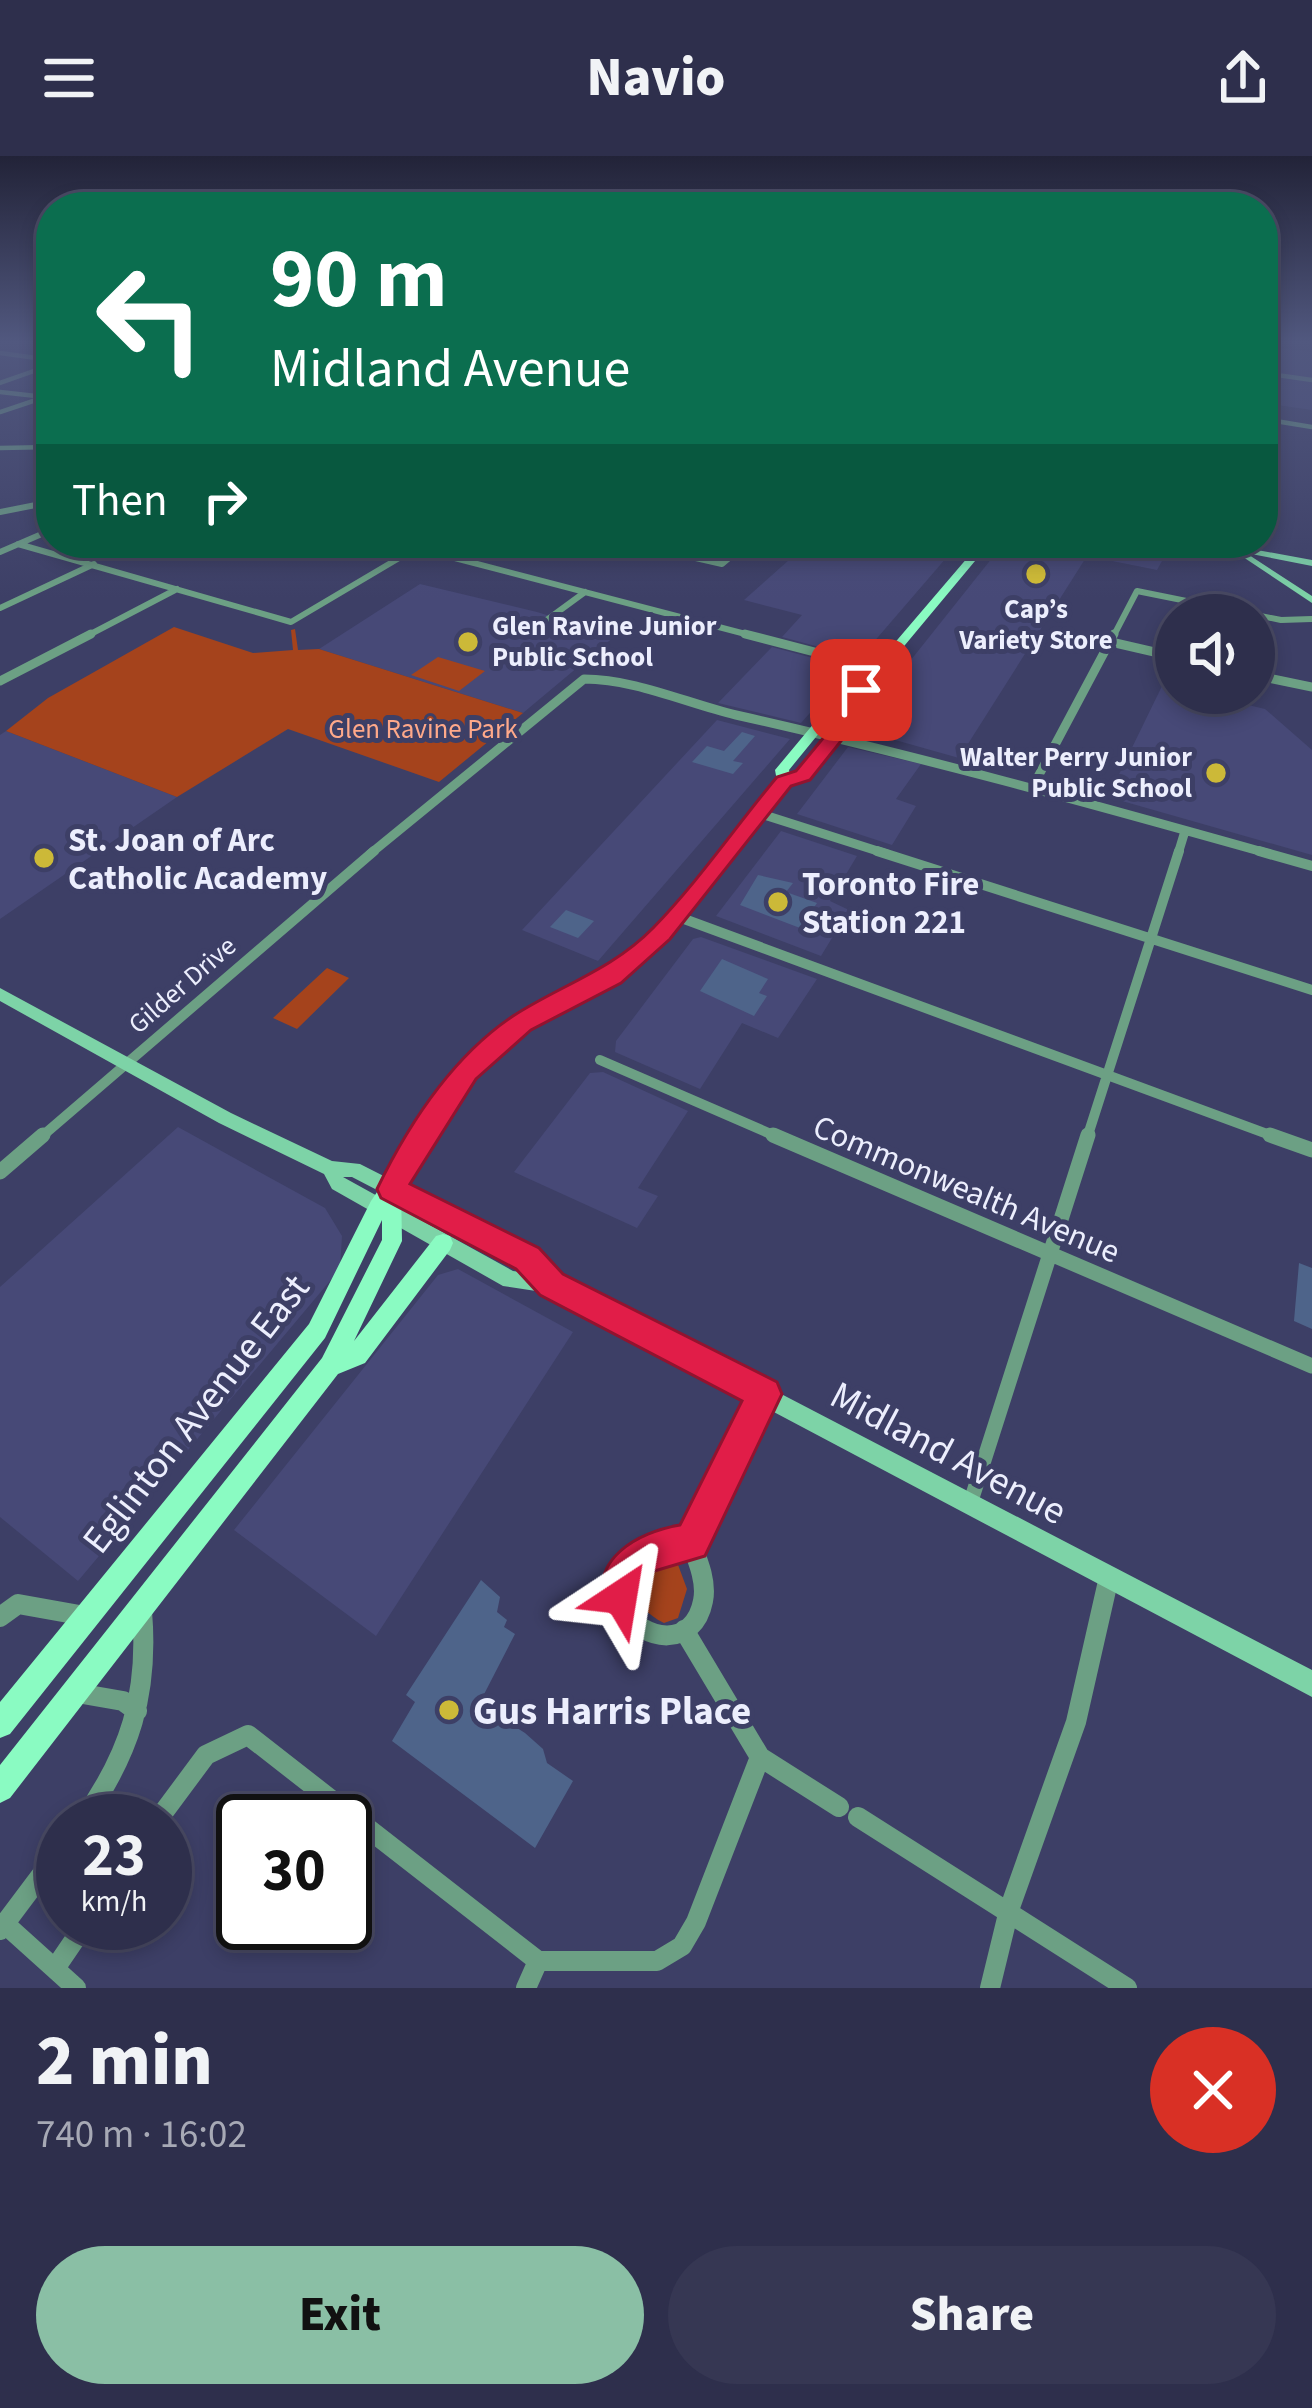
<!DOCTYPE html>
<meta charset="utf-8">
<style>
:root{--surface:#2e2f4c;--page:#363753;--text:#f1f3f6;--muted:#a7a9b5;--line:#494a64;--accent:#8abfa5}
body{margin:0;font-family:"Source Sans 3",sans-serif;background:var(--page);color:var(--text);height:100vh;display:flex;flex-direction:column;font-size:45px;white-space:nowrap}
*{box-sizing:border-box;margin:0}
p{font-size:39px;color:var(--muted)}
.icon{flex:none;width:66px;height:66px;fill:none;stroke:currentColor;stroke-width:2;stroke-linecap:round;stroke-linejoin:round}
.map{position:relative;height:1832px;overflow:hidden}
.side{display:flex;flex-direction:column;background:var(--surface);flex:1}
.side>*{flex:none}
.top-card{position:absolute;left:36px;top:36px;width:1242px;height:366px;border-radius:48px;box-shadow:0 6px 18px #0003,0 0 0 3px var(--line);background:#0b6e4f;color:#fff;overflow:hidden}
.tools{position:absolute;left:1155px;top:438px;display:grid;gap:24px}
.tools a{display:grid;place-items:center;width:120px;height:120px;border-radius:50%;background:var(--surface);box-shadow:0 6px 18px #0003,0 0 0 3px var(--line);font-size:60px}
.speed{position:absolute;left:36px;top:1638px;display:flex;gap:24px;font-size:60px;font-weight:700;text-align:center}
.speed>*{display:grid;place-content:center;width:156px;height:156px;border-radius:50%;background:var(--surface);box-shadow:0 6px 18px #0003,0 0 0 3px var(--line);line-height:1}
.speed small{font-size:30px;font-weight:400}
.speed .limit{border:6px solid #111;border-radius:18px;background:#fff;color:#111}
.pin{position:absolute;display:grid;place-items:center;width:102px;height:102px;color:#fff;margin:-51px;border-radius:24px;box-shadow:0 6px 18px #0006}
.me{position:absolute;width:132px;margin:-66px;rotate:33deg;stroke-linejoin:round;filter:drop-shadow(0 0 9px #0008)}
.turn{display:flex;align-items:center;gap:42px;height:252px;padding:0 36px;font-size:54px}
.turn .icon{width:156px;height:156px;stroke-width:2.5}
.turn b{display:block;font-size:84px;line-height:102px}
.then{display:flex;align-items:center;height:114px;padding:0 36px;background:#0003;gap:24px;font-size:45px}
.round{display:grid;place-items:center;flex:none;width:126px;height:126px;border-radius:63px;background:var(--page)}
.overview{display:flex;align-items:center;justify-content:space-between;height:204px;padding:0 36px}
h1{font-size:72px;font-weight:800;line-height:90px}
.action{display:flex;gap:24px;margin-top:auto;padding:24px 36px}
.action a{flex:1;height:138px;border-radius:72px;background:var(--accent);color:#111;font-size:48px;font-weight:800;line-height:138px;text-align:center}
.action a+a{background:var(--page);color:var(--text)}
header{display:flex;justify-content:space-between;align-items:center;height:156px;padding:0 36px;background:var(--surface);font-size:54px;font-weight:800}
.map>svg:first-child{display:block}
</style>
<header><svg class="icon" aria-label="menu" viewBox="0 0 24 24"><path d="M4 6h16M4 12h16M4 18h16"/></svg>Navio<svg class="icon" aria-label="share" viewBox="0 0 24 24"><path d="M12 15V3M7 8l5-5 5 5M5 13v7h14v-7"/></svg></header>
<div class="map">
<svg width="1312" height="1832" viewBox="0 0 1312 1832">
<rect width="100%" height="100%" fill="#3d3f66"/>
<path fill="#474977" d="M1263,190L1312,196V254L1263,247Z
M808,387H959L860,502L782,481L802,459L744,444Z
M1004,387H1172L1157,414L1087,400L959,602L856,573Z
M420,428L537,456L615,480L523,557L319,493Z
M772,491L850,512L801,567L718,547Z
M1163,528L1176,532V537H1198L1265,553L1312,594V699L1108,641Z
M717,564L790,583L598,805L522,774Z
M6,575L177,641L0,763V579Z
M848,591L921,608L896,643L916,650L892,689L797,658Z
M781,675L857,700L830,745L849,754L821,800L716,760Z
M701,781L817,823L778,882L742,867L700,933L615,896L616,885L693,783Z
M603,916L688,955L638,1032L658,1040L637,1072L514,1016L590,917Z
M178,971L325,1052L342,1080L340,1113L78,1425L0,1361V1131Z
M458,1113L573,1176L376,1480L234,1374L438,1119Z"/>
<path fill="#a5431c" d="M174,471L253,497L293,494L291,474L295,473L298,494L319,493L523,557L439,626L288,573L177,641L6,575L48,542Z
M438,501L485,515L459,535L411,519Z
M327,812L349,822L297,873L273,862Z
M664,1405L677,1406L687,1433L678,1462L664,1467C628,1449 631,1423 664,1405Z"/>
<path fill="#4e648a" d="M742,576L755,580L733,605L743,607L733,618L692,606L707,590L724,595Z
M758,719L793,727L786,736L817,747L800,772L740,749Z
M566,754L594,765L578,782L550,771Z
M722,803L768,823L759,837L767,840L754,860L700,835Z
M1299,1107L1312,1112V1173L1294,1165Z
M481,1424L500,1441L497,1456L507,1464L504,1471L515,1478L479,1548L525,1577L543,1593L547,1607L573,1625L535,1692L392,1585L415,1546L406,1539Z"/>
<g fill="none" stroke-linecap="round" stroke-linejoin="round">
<path stroke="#6ca084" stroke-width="4.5" d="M0,197L51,204
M1263,217L1312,224
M0,227L51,209
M0,236L45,241
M0,256L51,239
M1263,263L1312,271
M0,292L51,291"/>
<path stroke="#6ca084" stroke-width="6" d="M0,356L51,346
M397,387L757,481
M630,387L722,408L747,387
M18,388L291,466L416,392
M0,396L51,374
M0,452L94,408
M544,466L585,436
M85,481L177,433
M1113,481L1137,435L1281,464L1312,463"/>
<path stroke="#6ca084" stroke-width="9" d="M745,478L880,513
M1111,486L1176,501
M1254,519L1312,531
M0,525L91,478
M1032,632L1114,478
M758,657L887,698
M370,698L584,523C635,523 686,547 736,559C915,599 1092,648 1270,698
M1178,698L1185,675"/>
<path stroke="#6ca084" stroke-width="10" d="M877,695L1312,834
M1259,695L1312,710
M676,760L1278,982
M600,904L780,982
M40,982L374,695
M1087,982L1179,695"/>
<path stroke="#6ca084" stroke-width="15" d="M773,979L1312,1210
M1270,979L1312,994
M0,1016L43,979
M970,1348L1088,979
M709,1351L765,1238"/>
<path stroke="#6ca084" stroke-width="20" d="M691,1387C698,1405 707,1426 703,1445C694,1492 644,1487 623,1453L628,1414L651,1394Z
M691,1387L710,1348
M0,1461L18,1448L85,1460
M684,1474L760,1601L839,1651
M77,1537L123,1545L137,1555
M858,1661L1127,1832
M82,1665C130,1598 149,1538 142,1455
M157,1665L206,1599L248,1579L538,1805H657L682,1790L696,1766L760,1601
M5,1768L76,1832
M0,1774L63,1690
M56,1811L86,1767
M526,1832L538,1805
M990,1832L1009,1754L1076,1566L1109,1421"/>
<path fill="#7dd3a7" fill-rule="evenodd" d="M1201,387H1219L1312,404V410L1246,397L1312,440V447L1234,395Z
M0,832L231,957L332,1005L360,1008L535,1097L558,1122L1312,1514V1541L549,1137L503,1130L332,1033L324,1018L219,967L0,845ZM343,1021H352L521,1109L528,1117L513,1115Z"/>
<path fill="#8afbc2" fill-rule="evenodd" d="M980,387H990L865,537L858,541L864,552L862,555L808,623L789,628L668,782L641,807L618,825L528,873L473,921L401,1032L402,1085L354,1185L436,1080L443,1078L450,1080L453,1087L450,1094L365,1207L338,1218L10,1642L0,1647V1609L322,1202L382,1084V1064L325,1182L10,1578L0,1582V1546L309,1168L371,1045L461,911L516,863L606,817L629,799L656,774L777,625L775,614L830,548L857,531ZM849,547L852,552L798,617L790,619L789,614L838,554Z"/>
</g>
<linearGradient id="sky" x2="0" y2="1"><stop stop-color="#222338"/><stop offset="0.42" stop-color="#51587f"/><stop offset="1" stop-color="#51587f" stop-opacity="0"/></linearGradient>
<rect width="1312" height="442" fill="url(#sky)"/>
<path fill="#e11d48" stroke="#92132f" stroke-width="3" d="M854,530L870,534L862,543L864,556L810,624L791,630L670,783L621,827L531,874L476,923L410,1028L539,1092L563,1118L777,1226L782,1238L705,1400L651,1416L635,1455L621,1461L607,1455C586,1404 638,1376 680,1369L742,1245L540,1139L516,1113L381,1042L377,1033C408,969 452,901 513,860C561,829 612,814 653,772C698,726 736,670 777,621L796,615L848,552L844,542Z"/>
<g fill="#ccb938" stroke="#3d3f66" stroke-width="4.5">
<circle cx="1036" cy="418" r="12"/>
<circle cx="468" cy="486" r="12"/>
<circle cx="1216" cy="617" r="12"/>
<circle cx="44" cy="702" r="12"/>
<circle cx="778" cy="746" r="12"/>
<circle cx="449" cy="1554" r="12"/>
</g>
<g text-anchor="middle" stroke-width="10" stroke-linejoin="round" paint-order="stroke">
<g font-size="27" font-weight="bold" fill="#eceefd" stroke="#3d3f66">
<text x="1036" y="462">Cap’s<tspan x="1036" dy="31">Variety Store</tspan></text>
<text x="492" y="479" text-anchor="start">Glen Ravine Junior<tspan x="492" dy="31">Public School</tspan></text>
<text x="1192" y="610" text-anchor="end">Walter Perry Junior<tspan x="1192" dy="31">Public School</tspan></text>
</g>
<g font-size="27" fill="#ffa98a" stroke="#3d3f66">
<text x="423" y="582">Glen Ravine Park</text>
</g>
<g font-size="27" fill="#eceefd" stroke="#3d3f66">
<text transform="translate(182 829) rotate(-41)" y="9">Gilder Drive</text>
</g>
<g font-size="33" font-weight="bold" fill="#eceefd" stroke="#3d3f66" text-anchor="start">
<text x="68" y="695">St. Joan of Arc<tspan x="68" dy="38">Catholic Academy</tspan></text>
<text x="802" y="739">Toronto Fire<tspan x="802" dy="38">Station 221</tspan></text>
</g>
<g font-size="33" fill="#eceefd" stroke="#3d3f66">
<text transform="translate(967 1032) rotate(23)" y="12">Commonwealth Avenue</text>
</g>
<g font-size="39" fill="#eceefd" stroke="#3d3f66">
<text transform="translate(195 1257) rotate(-52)" y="14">Eglinton Avenue East</text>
<text transform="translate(949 1296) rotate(28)" y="14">Midland Avenue</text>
</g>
<g font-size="39" font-weight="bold" fill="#eceefd" stroke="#3d3f66" text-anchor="start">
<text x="473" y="1568">Gus Harris Place</text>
</g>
</g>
</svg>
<div class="tools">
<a><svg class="icon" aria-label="sound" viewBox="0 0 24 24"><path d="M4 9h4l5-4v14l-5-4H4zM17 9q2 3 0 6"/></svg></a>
</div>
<div class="speed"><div>23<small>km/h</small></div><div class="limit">30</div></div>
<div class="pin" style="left:861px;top:534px;background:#d93025"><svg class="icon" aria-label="arrive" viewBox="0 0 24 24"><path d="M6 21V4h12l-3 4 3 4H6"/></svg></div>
<svg class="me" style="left:621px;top:1441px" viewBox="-20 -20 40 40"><path d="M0-17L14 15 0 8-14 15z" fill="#e11d48" stroke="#fff" stroke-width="4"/></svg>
<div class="top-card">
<div class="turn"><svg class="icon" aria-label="left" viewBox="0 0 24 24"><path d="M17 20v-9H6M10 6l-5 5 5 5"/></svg><div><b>90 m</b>Midland Avenue</div></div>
<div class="then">Then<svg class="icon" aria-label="right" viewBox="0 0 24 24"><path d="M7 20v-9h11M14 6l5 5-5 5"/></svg></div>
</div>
</div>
<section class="side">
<div class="overview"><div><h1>2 min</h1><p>740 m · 16:02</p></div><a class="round" style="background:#d93025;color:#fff"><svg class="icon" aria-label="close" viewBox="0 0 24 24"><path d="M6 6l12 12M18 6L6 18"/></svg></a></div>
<div class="action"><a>Exit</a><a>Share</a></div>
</section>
